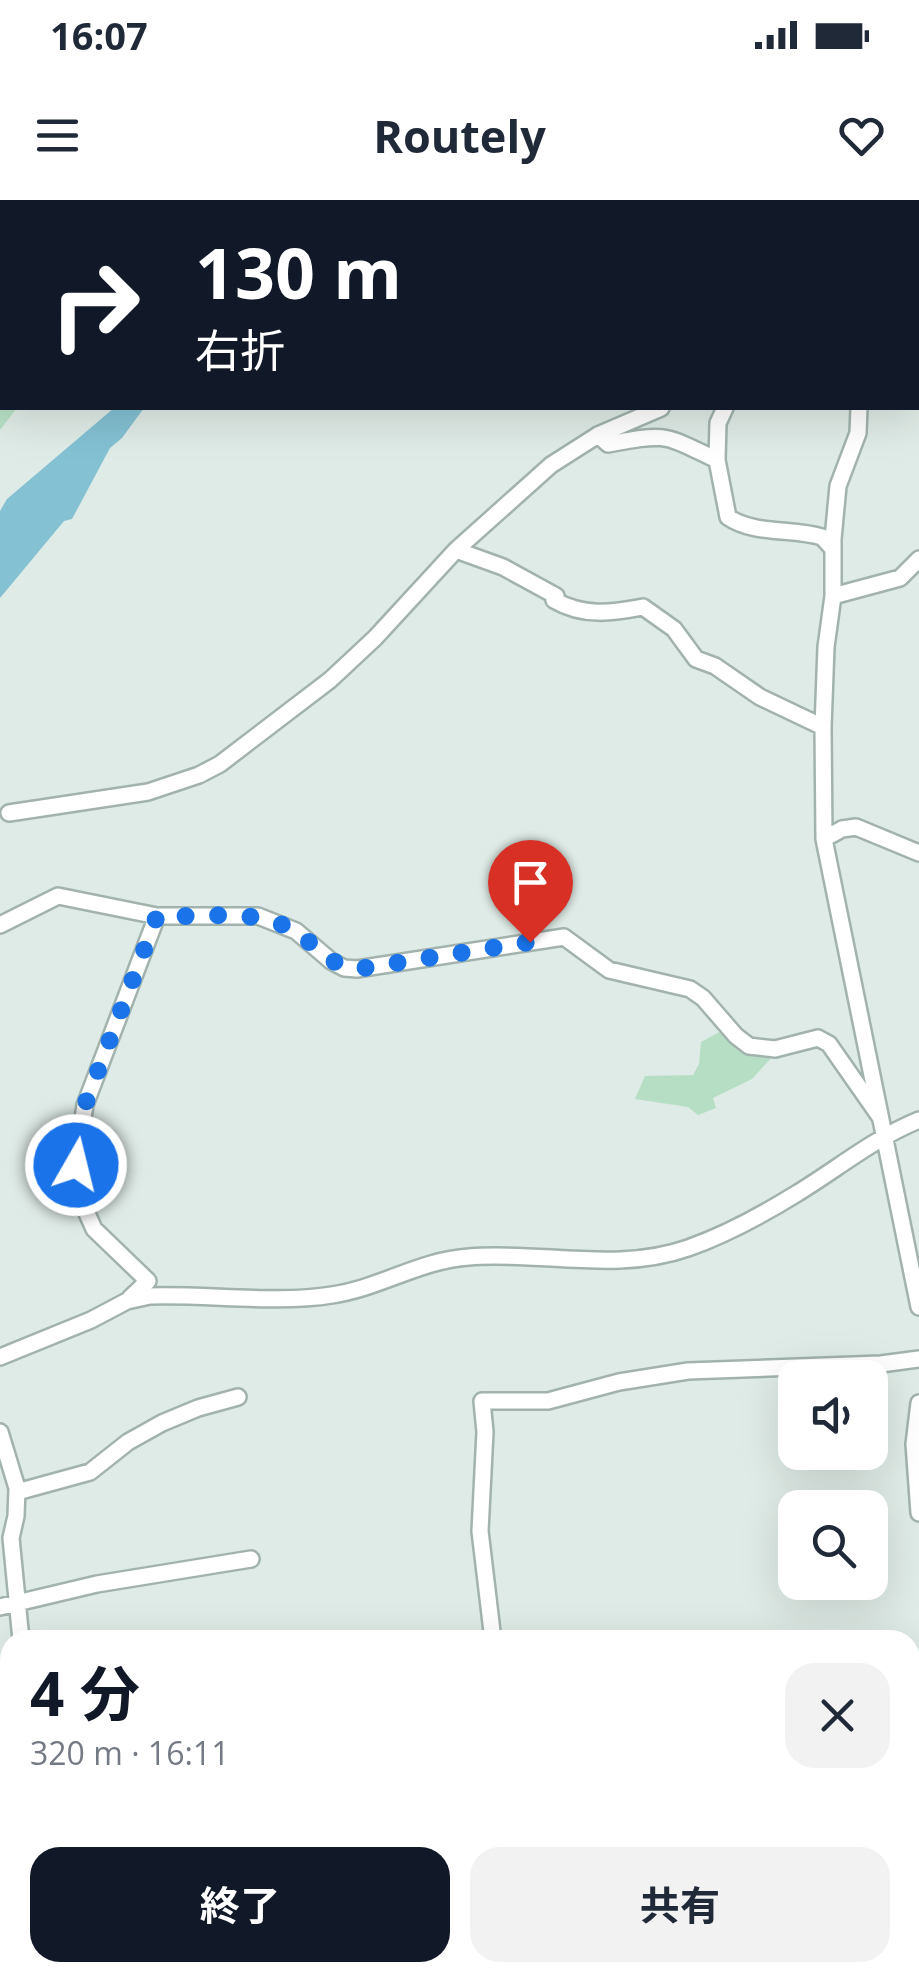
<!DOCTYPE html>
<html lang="ja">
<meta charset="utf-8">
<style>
:root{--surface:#fff;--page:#f2f2f3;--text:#1f2937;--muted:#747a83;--accent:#111827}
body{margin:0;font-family:"Open Sans","Noto Sans JP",sans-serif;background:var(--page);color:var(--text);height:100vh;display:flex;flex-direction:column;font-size:38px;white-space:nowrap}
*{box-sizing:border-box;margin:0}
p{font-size:32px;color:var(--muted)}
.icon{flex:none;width:55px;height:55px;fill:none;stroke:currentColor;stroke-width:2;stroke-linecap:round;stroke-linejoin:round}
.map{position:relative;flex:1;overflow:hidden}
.drawer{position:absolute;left:0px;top:1430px;width:920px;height:352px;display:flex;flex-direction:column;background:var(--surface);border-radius:30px 30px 0 0;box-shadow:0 10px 40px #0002}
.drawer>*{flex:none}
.top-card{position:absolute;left:0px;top:0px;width:920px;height:210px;box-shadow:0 10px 40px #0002;background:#111827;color:#fff;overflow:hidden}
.fabs{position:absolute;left:778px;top:1160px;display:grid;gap:20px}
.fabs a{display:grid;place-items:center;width:110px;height:110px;border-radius:20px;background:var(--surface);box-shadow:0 10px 40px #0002;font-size:50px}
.pin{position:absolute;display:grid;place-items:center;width:85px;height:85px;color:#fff;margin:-102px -42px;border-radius:50% 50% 50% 0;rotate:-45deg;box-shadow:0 0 10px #0007}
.pin .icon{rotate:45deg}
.me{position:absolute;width:110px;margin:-55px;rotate:8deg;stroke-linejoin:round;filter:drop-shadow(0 0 8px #0008)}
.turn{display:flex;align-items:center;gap:35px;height:210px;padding:0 30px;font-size:45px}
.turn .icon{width:130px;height:130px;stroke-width:2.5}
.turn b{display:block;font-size:70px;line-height:85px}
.round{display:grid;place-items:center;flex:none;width:105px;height:105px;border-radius:30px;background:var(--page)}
.overview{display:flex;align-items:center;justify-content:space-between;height:170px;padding:0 30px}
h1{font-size:60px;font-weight:700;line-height:75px;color:var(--accent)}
.action{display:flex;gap:20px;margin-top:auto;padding:20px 30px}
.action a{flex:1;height:115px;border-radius:30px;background:var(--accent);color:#fff;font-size:40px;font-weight:700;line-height:115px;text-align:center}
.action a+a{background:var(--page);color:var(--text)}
.status{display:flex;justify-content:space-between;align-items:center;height:70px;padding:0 50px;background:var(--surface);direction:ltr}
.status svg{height:28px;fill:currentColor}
header{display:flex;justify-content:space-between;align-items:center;height:130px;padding:0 30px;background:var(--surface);font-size:45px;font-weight:700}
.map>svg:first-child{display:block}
</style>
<div class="status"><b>16:07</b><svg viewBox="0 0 49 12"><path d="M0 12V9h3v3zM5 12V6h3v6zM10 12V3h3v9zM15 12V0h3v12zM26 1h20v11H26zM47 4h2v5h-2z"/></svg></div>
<header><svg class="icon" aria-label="menu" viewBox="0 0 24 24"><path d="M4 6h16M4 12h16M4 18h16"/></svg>Routely<svg class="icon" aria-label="heart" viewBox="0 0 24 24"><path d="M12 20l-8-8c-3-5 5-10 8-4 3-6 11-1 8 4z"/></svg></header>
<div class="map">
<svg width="919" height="1782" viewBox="0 0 919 1782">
<rect width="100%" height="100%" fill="#dfebe6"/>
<path fill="#b6dec4" d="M75,0L77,2H2V208H17L0,230V1Z
M725,829L773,856L752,879L713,898L716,908L698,915L688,907L635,899L645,876L693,875L699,864L701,842Z"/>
<path fill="#83c1d3" d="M114,208H144L122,238L110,248L72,319L64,321L0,398V311L7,299Z"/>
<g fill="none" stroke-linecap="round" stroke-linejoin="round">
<defs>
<path id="street" d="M918,73L919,72
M859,208L858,233L838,286L833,339V396L826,447L823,527L824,639L919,1107
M598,235L608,244C669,233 662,234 717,260L728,317C754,335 792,328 822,337L833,349
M717,260L718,223L725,208
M456,350L503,367L556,396L554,400C583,417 612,413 643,407L674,429L696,459L715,466L760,497L823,527
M833,396L900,378L919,359
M9,613L148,592L199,575L220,564L330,480L375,438L456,350L551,265L598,235L661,208
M824,639L842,629L856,627L919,653
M0,725L58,696L157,716H258L296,731L331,761L344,768L357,769L564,737L609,770L690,789L703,798L736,836L749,846L775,849L818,838L829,844L880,917
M130,1098L148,1081L94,1029L69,973L76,965L85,905L157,716
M0,1157L91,1120L127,1101L150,1096C207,1094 277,1104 332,1095C380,1088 420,1060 469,1057C542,1051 617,1073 688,1048C725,1035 762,1015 796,994C839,968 871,940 919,920
M919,1203L914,1244L919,1313
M0,1232L17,1288L16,1316L11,1338L21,1440
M17,1292L90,1272L128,1242L162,1223L198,1208L238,1197
M0,1407L97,1384L251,1359
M493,1440L480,1331L485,1232L482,1201H548L619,1182L688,1171L881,1164L919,1159
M0,1490L10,1489
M0,1715L10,1714
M68,1772V1782
M535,1772L537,1782"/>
<path id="primary" d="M910,1530L919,1523
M574,1782L587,1772"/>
</defs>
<use href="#street" stroke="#a2b3ae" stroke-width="20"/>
<use href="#primary" stroke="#c0c8c7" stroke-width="28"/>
<path stroke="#7db0a4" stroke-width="2.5" stroke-dasharray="5 8" stroke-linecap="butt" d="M82,0L84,2
M174,2L178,0"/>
<use href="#street" stroke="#fff" stroke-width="15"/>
<use href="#primary" stroke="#61a397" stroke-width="22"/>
</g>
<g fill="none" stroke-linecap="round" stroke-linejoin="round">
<path stroke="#1a73e8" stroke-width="18" stroke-dasharray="0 32.4" d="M76,965L85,905L157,716C197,718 246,709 283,725C312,737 325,766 357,769L530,742"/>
</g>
</svg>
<div class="fabs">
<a><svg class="icon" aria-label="sound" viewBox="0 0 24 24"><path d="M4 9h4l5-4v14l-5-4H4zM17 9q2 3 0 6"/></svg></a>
<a><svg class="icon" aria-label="search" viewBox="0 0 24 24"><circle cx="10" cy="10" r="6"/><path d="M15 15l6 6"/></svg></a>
</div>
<div class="pin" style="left:530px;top:742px;background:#d93025"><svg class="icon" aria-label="arrive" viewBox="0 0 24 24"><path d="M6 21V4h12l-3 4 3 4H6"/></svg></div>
<svg class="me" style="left:76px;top:965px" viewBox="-20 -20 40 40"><circle r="17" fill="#1a73e8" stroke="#fff" stroke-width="3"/><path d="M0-11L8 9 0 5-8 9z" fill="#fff"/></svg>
<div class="top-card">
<div class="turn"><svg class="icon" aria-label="right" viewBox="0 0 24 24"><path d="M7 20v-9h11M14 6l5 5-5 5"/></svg><div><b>130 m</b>右折</div></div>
</div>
<section class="drawer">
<div class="overview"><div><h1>4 分</h1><p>320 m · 16:11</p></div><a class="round"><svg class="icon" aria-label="close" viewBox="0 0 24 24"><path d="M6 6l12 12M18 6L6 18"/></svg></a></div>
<div class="action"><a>終了</a><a>共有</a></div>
</section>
</div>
